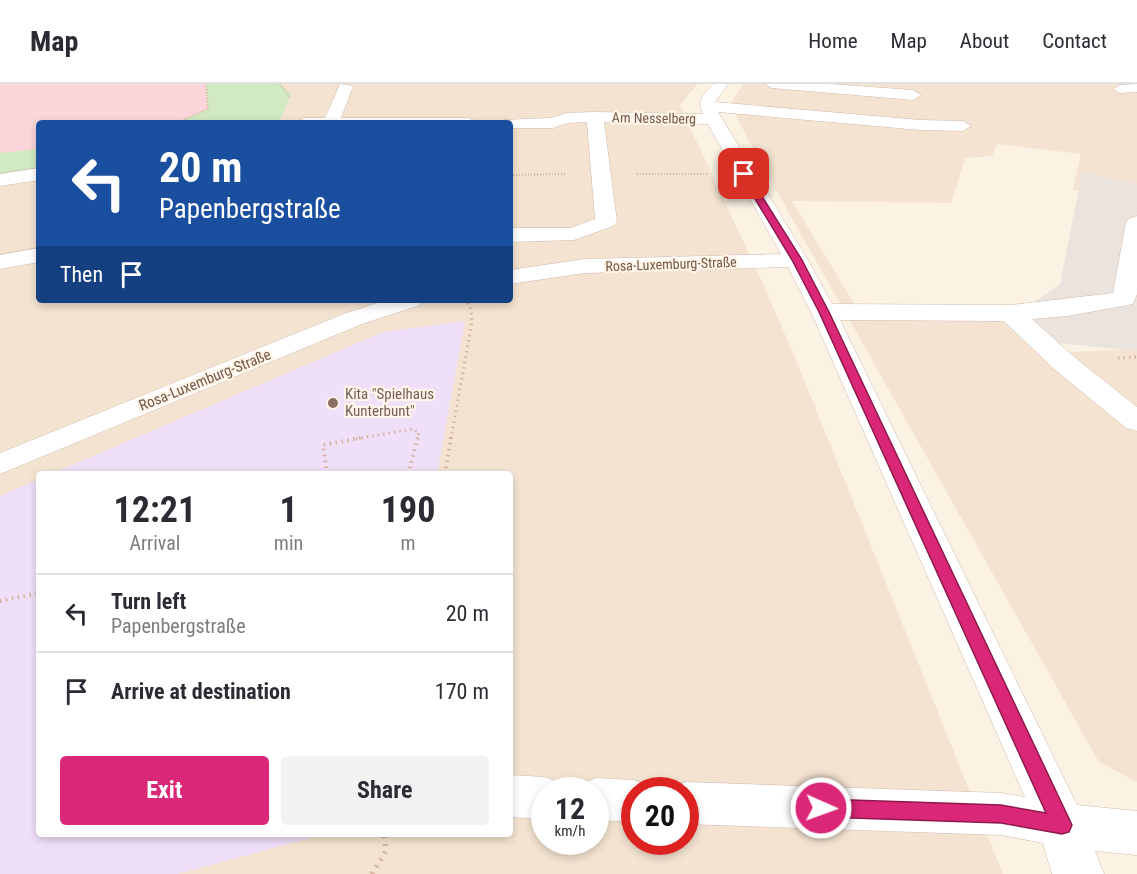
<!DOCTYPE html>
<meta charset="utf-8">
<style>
:root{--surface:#fff;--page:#f2f2f3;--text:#2b2b33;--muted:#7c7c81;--line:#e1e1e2;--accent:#db2777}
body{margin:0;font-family:"Roboto Condensed",sans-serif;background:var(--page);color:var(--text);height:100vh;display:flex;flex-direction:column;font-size:22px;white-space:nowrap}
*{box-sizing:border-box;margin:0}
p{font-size:20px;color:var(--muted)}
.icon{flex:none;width:33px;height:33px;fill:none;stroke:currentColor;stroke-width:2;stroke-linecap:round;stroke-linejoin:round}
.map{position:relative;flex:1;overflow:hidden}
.side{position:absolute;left:36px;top:387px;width:477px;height:366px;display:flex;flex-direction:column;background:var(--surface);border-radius:6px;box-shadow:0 3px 9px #0003}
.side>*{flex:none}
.banner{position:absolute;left:36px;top:36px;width:477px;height:183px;border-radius:6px;box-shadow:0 3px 9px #0003;background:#1a4fa0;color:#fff;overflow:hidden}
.speed{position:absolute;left:531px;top:693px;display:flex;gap:12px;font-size:30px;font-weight:700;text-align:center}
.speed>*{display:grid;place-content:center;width:78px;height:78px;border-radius:50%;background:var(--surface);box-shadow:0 3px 9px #0003;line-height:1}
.speed small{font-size:15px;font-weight:400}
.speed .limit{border:9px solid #d22;background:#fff;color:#111}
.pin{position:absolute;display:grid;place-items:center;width:51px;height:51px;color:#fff;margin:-26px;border-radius:12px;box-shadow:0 3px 9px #0006}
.me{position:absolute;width:66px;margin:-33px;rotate:92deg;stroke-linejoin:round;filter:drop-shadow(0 0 4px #0008)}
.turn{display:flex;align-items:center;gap:21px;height:126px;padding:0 24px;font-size:27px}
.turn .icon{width:78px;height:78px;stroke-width:2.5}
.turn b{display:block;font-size:42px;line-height:51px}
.then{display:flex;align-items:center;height:57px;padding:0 24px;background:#0003;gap:12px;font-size:22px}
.eta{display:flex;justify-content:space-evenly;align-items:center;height:102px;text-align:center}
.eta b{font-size:36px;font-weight:700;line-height:42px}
.button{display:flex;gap:12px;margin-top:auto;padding:12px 24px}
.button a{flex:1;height:69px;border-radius:6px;background:var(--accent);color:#fff;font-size:24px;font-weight:700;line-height:69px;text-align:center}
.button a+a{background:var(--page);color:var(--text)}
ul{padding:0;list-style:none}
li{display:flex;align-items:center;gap:18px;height:78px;padding:0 24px;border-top:2px solid var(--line)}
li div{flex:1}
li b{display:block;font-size:22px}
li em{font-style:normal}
header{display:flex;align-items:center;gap:36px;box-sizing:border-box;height:84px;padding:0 30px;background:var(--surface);border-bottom:2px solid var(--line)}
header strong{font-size:28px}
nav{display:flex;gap:33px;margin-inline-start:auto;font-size:21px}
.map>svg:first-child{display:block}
</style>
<header>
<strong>Map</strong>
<nav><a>Home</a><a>Map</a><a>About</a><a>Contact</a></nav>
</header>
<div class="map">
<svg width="1137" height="790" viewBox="0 0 1137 790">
<rect width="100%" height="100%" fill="#fcf2e3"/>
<path fill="#f4e3d1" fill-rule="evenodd" d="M280,0H697L680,22L765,204L799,283L1003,790H0V100L39,93V216H510V39H277L280,37L291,11ZM39,390H510V750H39ZM544,706H596V758H544ZM634,706H686V758H634Z
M744,0H1137V118L1073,106L1081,70L997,60L992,72L965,74L951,119L792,117L855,221L1014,223L1069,268L1137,265V698L1099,678L754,67L730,20Z"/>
<path fill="#ebe4de" d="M1082,88L1137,100V267L1057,259L1022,227L1060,200Z"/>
<path fill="#efdff8" d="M465,237L437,390H51L383,248Z
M39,395V750H325L177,790H0V412Z"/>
<path fill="#fad6db" d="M0,0H280L291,11L280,37L277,39H39V93L0,99Z"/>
<path fill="#d2eac1" d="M206,0H280L291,11L280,37L277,39H176L208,25Z
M39,65V93L0,100V69Z"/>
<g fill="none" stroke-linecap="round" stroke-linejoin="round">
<defs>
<path id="minor" d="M340,0L353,2L341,34H469L477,39H296L304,34H325Z
M713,0H728L715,18L920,36L963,37L971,42L963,47L920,46L718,28L808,176L832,220L1011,221L1113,209L1126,138L1130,134L1137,132V210L1133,220L1068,232L1032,235L1073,272L1137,323V347L1126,344L1053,284L1004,237L840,236L1077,721L1137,727V771L1095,767L1104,790H1052L1043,759L1001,751L686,740V706H668L686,698L1001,709L1025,713L811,228L788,183L585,189L510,200V186L585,175L781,170L708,40L604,38L617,138L613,142L574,156L510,158V144H571L595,135L587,38L568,39L553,44H510V39H502L504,36L551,34L566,29L595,28L703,30C696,16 704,10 713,0Z
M765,0H829L913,6L921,11L913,16L772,4Z
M1137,0V8L1120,9L1113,5L1120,1Z
M39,84V96L0,102V90Z
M39,164V178L0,185V171Z
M386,216H423L420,221L362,240L0,390V369L344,230Z
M510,691L544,693L561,699L564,706H544V735L510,733Z
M596,694L634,696L651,702L653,706H634V738L596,736V706H576L579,700Z"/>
</defs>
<use href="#minor" stroke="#d0bbac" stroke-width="1"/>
<path stroke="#d6b29d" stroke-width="2" stroke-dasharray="1 2" stroke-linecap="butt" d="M280,0L290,13
M176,39L208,25L206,0
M637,90H707
M510,91L566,90"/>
<path stroke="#d6b29d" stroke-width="3" stroke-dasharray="1.5 4" stroke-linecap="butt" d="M1118,274L1137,273
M356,355L412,345L419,348L417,355
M451,355L472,238L471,226L466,216"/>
<path stroke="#d6b29d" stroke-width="4" stroke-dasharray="1.5 4.5" stroke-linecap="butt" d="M327,390L323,361L365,353
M408,390L418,353
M445,390L451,353
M0,517L39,509"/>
<path stroke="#d6b29d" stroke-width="5" stroke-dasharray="2 6" stroke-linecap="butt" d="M372,790L386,767L384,750"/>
<use href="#minor" fill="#fff" fill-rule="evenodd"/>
</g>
<path fill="#db2777" stroke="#8e194d" stroke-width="1.5" d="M744,87L748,90L802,176L829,228L1072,741L1069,748L1062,750L1001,739L821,733L814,730L811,724L814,718L821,715L1001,721L1046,729L819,228L792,176L740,90Z"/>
<circle fill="#8d6e63" stroke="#fff6e9" stroke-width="2" cx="333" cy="319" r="6"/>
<g text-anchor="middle" stroke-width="4.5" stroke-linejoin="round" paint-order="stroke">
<g font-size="14" fill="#745749" stroke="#fff6e9">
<text transform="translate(654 34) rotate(1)" y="5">Am Nesselberg</text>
<text transform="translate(671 180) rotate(-2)" y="5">Rosa-Luxemburg-Straße</text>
</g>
<g font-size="15" fill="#745749" stroke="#fff6e9">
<text transform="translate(205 296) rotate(-22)" y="5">Rosa-Luxemburg-Straße</text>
</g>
<g font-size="15" fill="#785e54" stroke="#fff6e9" text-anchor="start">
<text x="345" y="315">Kita "Spielhaus<tspan x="345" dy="17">Kunterbunt"</tspan></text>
</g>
</g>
</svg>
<div class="speed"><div>12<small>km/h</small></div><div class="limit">20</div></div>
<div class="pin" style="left:744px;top:90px;background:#d93025"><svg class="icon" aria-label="arrive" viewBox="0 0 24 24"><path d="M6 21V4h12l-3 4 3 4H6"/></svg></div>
<svg class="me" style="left:821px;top:724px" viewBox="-20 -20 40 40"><circle r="17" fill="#db2777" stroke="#fff" stroke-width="3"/><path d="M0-11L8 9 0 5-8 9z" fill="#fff"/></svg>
<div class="banner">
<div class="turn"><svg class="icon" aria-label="left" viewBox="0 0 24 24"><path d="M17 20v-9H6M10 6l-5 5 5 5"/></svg><div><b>20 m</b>Papenbergstraße</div></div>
<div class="then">Then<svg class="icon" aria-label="arrive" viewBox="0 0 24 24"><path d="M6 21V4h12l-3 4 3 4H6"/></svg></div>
</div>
<section class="side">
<div class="eta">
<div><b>12:21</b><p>Arrival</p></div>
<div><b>1</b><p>min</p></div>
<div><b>190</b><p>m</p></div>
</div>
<ul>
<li><svg class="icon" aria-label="left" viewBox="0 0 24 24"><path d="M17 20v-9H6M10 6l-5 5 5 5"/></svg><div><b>Turn left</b><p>Papenbergstraße</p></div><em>20 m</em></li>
<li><svg class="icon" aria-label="arrive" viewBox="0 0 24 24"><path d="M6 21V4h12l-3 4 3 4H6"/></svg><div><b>Arrive at destination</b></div><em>170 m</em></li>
</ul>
<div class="button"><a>Exit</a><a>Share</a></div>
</section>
</div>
